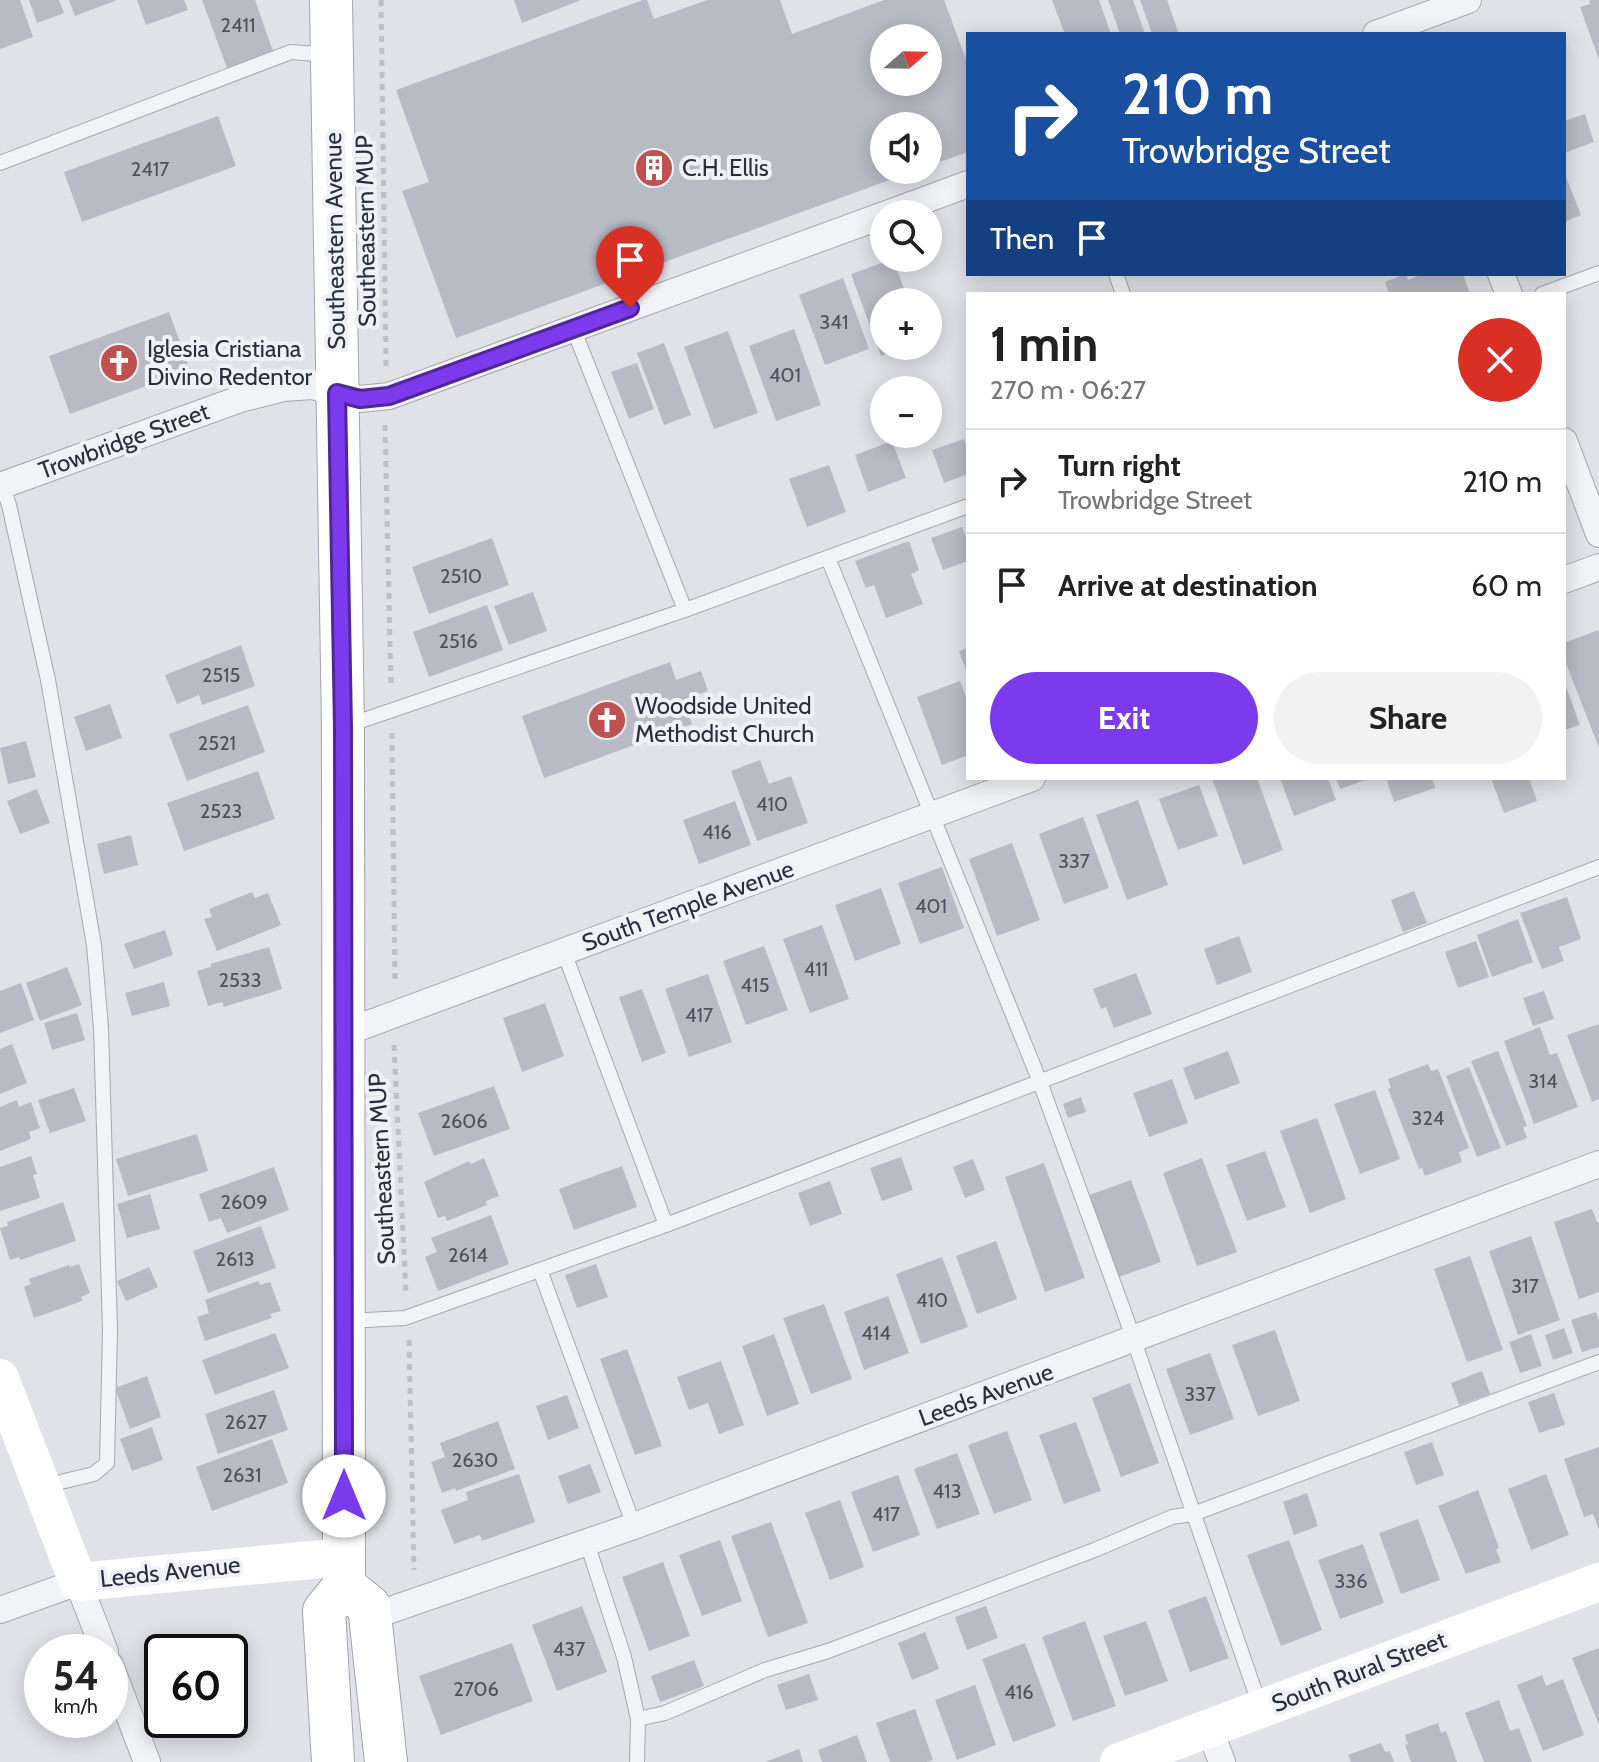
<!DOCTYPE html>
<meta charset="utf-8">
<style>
:root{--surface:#fff;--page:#f2f2f2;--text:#222;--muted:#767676;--line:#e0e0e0;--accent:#7c3aed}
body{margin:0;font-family:Cabin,sans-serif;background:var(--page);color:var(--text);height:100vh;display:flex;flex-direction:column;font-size:30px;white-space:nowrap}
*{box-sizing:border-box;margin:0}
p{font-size:26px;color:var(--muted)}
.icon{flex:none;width:44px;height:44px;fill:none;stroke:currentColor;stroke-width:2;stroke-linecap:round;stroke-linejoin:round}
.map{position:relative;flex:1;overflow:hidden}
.panel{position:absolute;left:966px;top:292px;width:600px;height:488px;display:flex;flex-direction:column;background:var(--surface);border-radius:0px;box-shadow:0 4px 20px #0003}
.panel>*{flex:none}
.banner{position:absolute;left:966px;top:32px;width:600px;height:244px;border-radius:0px;box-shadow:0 4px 20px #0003;background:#1a4fa0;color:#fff;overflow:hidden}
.needle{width:52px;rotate:70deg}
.tools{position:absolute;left:870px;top:24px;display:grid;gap:16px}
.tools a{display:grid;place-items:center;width:72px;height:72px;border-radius:50%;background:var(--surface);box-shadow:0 4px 20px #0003;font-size:40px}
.speed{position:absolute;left:24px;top:1634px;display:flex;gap:16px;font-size:40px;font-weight:700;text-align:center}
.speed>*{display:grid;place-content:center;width:104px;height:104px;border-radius:50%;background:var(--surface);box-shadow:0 4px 20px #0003;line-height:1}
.speed small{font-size:20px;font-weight:400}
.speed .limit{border:4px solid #111;border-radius:12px;background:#fff;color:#111}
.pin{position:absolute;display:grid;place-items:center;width:68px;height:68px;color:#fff;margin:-82px -34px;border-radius:50% 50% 50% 0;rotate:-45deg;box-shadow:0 0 8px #0007}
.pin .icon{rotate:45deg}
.me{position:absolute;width:88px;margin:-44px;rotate:0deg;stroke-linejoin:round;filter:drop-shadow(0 0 6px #0008)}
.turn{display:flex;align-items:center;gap:28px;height:168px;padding:0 24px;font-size:36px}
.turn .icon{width:104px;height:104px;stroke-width:2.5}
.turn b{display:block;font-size:56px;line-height:68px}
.then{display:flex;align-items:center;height:76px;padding:0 24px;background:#0003;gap:16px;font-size:30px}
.round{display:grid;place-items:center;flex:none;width:84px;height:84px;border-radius:42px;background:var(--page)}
.head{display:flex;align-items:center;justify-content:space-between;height:136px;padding:0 24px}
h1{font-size:48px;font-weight:700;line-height:60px}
.cta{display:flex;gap:16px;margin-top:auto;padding:16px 24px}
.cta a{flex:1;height:92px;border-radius:48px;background:var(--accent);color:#fff;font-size:32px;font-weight:700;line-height:92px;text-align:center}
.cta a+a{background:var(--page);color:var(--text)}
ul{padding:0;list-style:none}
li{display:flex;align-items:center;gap:24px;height:104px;padding:0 24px;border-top:2px solid var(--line)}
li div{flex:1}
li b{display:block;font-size:30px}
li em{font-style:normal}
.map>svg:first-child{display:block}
</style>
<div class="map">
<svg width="1599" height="1762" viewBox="0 0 1599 1762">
<rect width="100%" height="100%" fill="#e0e2e8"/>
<path fill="#b8bbc4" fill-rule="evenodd" d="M0,0H20L33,37L0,49Z
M29,0H59L64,13L37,23Z
M69,0H117L75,16Z
M137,0H184L188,10L146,25Z
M202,0H255L273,51L227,68Z
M514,0H581L522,23Z
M643,0H647L654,19L707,0H780L792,34L884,0H944L968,65V152L928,166V126H884V170H917L456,338L402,191L429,182L396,90ZM884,38H928V82H884Z
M1052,0H1099L1111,34H1065Z
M1108,0H1133L1145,34H1120Z
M1140,0H1167L1179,34H1152Z
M1591,0H1599V60L1580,7L1590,4L1589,1Z
M1585,114L1594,142L1564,153V121Z
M218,116L236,166L82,222L64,172Z
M1564,172L1581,215L1564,222Z
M893,259L909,302H884V346H909L881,356L851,274Z
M1406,274L1408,280L1423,274H1463L1470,294H1389L1385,282Z
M843,278L869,349L825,365L799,295Z
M169,312L190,370L70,414L49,356Z
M794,329L821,405L776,421L749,346Z
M728,331L758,413L714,429L684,347Z
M664,343L691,415L664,425L637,353Z
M637,363L654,409L629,419L611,372Z
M964,439L968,451V474L944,483L932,450Z
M892,441L906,478L868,492L855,455Z
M829,465L846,512L807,527L789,479Z
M962,527L968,542V561L943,570L931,538Z
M492,538L509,585L429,614L412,567Z
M909,541L919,570L911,574L923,604L886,618L874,585L866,588L855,561Z
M533,592L547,631L509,645L494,606Z
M487,605L503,650L429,677L413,632Z
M1598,630L1599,634V748L1564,658V643Z
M241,645L255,686L202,705L199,695L177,704L165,675Z
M968,648V676L959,651Z
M670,662L676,680L701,671L708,691L683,700L692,724L544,778L522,716Z
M960,681L968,702V755L942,765L917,697Z
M1564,681L1580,725L1564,730Z
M110,704L122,738L86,751L74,717Z
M248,705L265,752L187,781L169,734Z
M26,741L36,777L8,784L0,748Z
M760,760L769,784L791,776L808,823L757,841L731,771Z
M258,771L275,819L184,851L167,803Z
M1212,778H1257L1283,850L1243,865Z
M1280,778H1328L1336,800L1294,816Z
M1336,778H1371L1340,789Z
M1386,778H1432L1435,788L1394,802Z
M1491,778H1529L1537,801L1504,813Z
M1199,785L1218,836L1178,850L1159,799Z
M37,789L50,823L20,834L7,801Z
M1138,800L1168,885L1127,900L1096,815Z
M735,801L751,845L699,864L683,820Z
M1083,817L1109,888L1064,904L1039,834Z
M131,835L138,865L104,874L97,844Z
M1012,843L1040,920L997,936L969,859Z
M942,867L964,928L920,944L898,883Z
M881,888L901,944L855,961L835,905Z
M1414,891L1427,923L1403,932L1391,900Z
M252,892L255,898L268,893L281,925L217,951L204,919L212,917L209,909Z
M1567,897L1581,939L1559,947L1564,961L1542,969L1520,913Z
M1518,919L1533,962L1492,977L1477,935Z
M822,925L849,999L810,1013L783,939Z
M165,930L173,955L134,969L124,944Z
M1239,936L1252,972L1217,985L1204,949Z
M1476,941L1489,977L1458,988L1445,952Z
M764,946L788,1010L746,1025L723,961Z
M269,947L282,989L224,1007L222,1002L208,1006L197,971L211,967L210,964Z
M67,967L82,1005L40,1021L26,983Z
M1136,973L1152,1014L1114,1028L1106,1007L1101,1009L1093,989Z
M708,974L732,1042L689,1057L665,989Z
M164,982L170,1006L132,1016L125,993Z
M21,983L34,1020L0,1033V991Z
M642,989L666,1053L642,1062L619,997Z
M1544,991L1554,1019L1533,1026L1523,998Z
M545,1003L564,1056L522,1072L503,1018Z
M77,1013L85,1040L52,1050L44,1023Z
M1599,1024V1099L1592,1102L1567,1035Z
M1540,1027L1550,1055L1557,1053L1578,1107L1534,1124L1504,1041Z
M12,1044L27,1083L0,1094V1049Z
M1228,1051L1240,1083L1195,1100L1183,1068Z
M1498,1051L1527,1126L1523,1127L1527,1138L1506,1146L1471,1061Z
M1428,1064L1431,1071L1438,1069L1469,1148L1459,1152L1462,1162L1425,1176L1422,1168L1419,1169L1388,1089L1391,1088L1388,1079Z
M1469,1067L1501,1148L1477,1157L1446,1076Z
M1172,1079L1188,1123L1149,1137L1133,1093Z
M494,1086L510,1129L434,1156L418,1113Z
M74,1088L86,1121L50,1133L38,1100Z
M1375,1090L1400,1159L1360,1174L1334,1104Z
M1081,1097L1086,1112L1068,1118L1063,1104Z
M17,1100L19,1107L31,1102L40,1128L29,1132L31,1139L0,1151V1107Z
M1317,1118L1346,1199L1310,1213L1280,1131Z
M197,1134L208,1171L128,1196L116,1159Z
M1265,1151L1286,1207L1247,1221L1226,1165Z
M31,1156L37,1174L33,1175L40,1198L0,1211V1167Z
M901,1157L913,1190L882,1201L870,1168Z
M484,1158L499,1196L486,1201L487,1205L447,1221L445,1216L438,1218L424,1182L469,1161L471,1164Z
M1202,1158L1237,1252L1197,1266L1163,1173Z
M973,1159L985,1190L965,1198L953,1167Z
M1044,1163L1085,1278L1045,1292L1005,1177Z
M622,1166L637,1207L574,1230L559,1189Z
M274,1167L289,1210L227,1233L221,1218L209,1222L199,1194Z
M1131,1180L1161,1262L1119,1277L1089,1195Z
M830,1181L842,1214L810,1226L798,1193Z
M150,1194L160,1229L127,1238L117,1204Z
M63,1202L76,1241L20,1260L19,1257L10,1260L0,1228L8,1226L7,1222Z
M1592,1209L1597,1222H1599V1292L1579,1299L1554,1222Z
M491,1215L509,1264L438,1291L425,1257L437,1252L431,1238Z
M261,1226L276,1268L208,1293L193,1251Z
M1531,1236L1560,1320L1518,1335L1489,1251Z
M996,1241L1017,1299L977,1314L956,1256Z
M1470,1256L1503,1350L1467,1362L1434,1269Z
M942,1257L968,1327L921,1344L896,1274Z
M79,1264L90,1293L81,1297L82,1301L34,1318L24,1287L31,1284L29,1279L69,1265L70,1267Z
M596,1264L608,1297L577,1308L565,1275Z
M149,1267L158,1287L126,1301L117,1281Z
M258,1281L260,1285L270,1282L281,1311L270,1314L272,1318L205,1341L197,1317L209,1313L205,1300Z
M888,1296L909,1353L864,1370L844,1312Z
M824,1304L852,1379L811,1394L783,1318Z
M1596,1312L1599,1320V1347L1582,1352L1571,1320Z
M1564,1328L1573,1353L1553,1360L1545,1335Z
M1275,1330L1300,1401L1258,1416L1232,1345Z
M275,1333L289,1368L215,1395L202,1360Z
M774,1334L799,1404L767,1416L742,1346Z
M1531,1334L1542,1366L1520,1373L1509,1342Z
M627,1349L662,1446L635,1455L600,1359Z
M1210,1353L1234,1419L1190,1435L1166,1369Z
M721,1361L744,1425L719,1434L708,1403L689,1410L677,1377Z
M1482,1371L1490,1394L1459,1405L1451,1383Z
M147,1376L161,1417L130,1429L115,1388Z
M1130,1383L1159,1463L1121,1477L1092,1398Z
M274,1390L288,1430L218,1454L205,1414Z
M1554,1393L1565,1425L1539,1433L1528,1402Z
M567,1395L579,1428L548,1440L536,1406Z
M498,1421L515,1469L456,1491L455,1488L442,1493L431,1462L445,1457L440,1443Z
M1076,1422L1101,1491L1064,1504L1039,1435Z
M152,1427L163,1460L132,1471L120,1439Z
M1007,1431L1032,1500L994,1514L968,1445Z
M272,1439L288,1483L212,1511L196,1467Z
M1432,1442L1444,1475L1416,1485L1404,1452Z
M1599,1447V1529L1593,1514L1584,1517L1564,1459Z
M957,1453L980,1514L937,1529L914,1469Z
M590,1464L601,1492L568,1504L558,1476Z
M519,1474L535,1522L482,1541L480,1535L454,1544L441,1510L468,1500L466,1492Z
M1546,1474L1569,1535L1531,1550L1508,1489Z
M898,1475L920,1535L873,1552L851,1492Z
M1478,1490L1499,1548L1496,1549L1501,1562L1466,1574L1438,1506Z
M1307,1493L1318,1526L1294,1535L1283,1502Z
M840,1500L864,1567L830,1580L805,1513Z
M1418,1519L1440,1580L1401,1594L1379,1533Z
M771,1522L808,1623L768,1637L731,1536Z
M720,1540L742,1601L702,1616L679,1555Z
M1289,1540L1322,1630L1281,1646L1247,1555Z
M1363,1544L1384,1603L1340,1619L1318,1560Z
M663,1562L690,1636L649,1651L622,1577Z
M1206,1596L1229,1658L1190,1672L1168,1610Z
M582,1606L607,1672L557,1691L532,1625Z
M986,1606L998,1638L967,1650L955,1617Z
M1085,1621L1116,1706L1073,1721L1042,1637Z
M1146,1621L1168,1681L1125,1696L1103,1636Z
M925,1632L939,1669L912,1680L898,1643Z
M512,1643L533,1701L441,1735L419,1676Z
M1025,1643L1056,1726L1013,1742L982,1659Z
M1599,1648V1725L1572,1658Z
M694,1660L704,1686L660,1702L651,1676Z
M809,1674L818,1700L786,1710L777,1685Z
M1542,1675L1546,1686L1563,1679L1584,1735L1543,1751L1517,1685Z
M975,1685L996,1745L957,1760L935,1700Z
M1499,1700L1510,1731L1519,1728L1532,1762H1484L1465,1713Z
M915,1709L933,1760L926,1762H890L876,1723Z
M1438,1723L1441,1733L1446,1731L1457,1762H1411L1405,1745L1408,1744L1405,1735Z
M857,1735L867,1762H822L818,1750Z
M1381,1743L1385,1752L1390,1751L1394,1762H1351L1348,1755Z
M799,1749L803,1762H765Z"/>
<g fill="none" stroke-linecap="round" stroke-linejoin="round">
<defs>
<path id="service" d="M0,163L291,52L328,55
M1116,274L1123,294
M1542,294L1599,273
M573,328L685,610
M2,486L9,505L48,680L94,945L101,1028L110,1330L107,1463L94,1474L44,1486
M828,558L1040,1082L1123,1309L1260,1706
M346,726L685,610L968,506
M564,952L666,1225
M540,1270L634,1526
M346,1321L405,1318L666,1225L1599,867
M587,1543L624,1657L638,1719L637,1762
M638,1719L665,1713L765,1670L828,1651L1097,1549L1172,1517L1193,1514L1599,1362"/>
<path id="minor" d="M1376,34L1468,0
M887,214L968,184
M1501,274L1509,294
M1564,441L1599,534
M0,486L240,399L284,388L312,386L360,399L389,396L884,215
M1564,580L1599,567
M344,1033L1032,778
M0,1610L78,1582L105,1652
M370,1617L634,1526L1599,1164
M110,1665L147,1762
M1209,1728L1222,1762"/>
<path id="primary" d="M331,0L343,728L344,1586L324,1611L333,1762
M344,1586L369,1606L386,1762"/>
</defs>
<use href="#service" stroke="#a6a8b1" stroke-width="16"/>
<use href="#minor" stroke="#a6a8b1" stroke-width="28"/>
<use href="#primary" stroke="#a1a5b2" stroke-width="44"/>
<path stroke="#bec0c6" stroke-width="5" stroke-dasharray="6 6" stroke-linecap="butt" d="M381,0L386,367
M385,425L391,687
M392,733L395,983
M394,1045L406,1294
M409,1340L414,1570"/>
<use href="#service" stroke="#f2f3f6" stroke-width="14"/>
<use href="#minor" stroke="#f2f3f6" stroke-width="26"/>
<path stroke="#fff" stroke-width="38" d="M0,1378L78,1582L344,1557
M1119,1762L1599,1582"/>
<use href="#primary" stroke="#fff" stroke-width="42"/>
</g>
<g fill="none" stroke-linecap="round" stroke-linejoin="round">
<defs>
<path id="route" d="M344,1496L343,728L337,393L360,399L389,396L630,308"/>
</defs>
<use href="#route" stroke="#51269a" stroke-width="20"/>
<use href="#route" stroke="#7c3aed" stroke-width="14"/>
</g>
<defs>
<symbol id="building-disc" viewBox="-11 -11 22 22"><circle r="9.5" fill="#c05151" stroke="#eff1f5"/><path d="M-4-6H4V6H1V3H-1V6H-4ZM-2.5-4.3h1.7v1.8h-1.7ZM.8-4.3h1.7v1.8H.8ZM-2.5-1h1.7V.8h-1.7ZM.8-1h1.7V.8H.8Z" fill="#fff"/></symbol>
<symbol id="church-disc" viewBox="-11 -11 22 22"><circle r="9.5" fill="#c05151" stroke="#eff1f5"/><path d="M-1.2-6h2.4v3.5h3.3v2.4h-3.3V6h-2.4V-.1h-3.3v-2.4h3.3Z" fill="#fff"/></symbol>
</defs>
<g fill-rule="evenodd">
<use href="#building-disc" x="632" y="146" width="44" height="44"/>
<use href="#church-disc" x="97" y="341" width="44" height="44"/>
<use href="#church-disc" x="585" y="698" width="44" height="44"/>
</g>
<g text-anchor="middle" stroke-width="8" stroke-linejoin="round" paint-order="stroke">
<g font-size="20" fill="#4e515f">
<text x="238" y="32">2411</text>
<text x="150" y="176">2417</text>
<text x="834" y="329">341</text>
<text x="785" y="382">401</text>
<text x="461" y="583">2510</text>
<text x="458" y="648">2516</text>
<text x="221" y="682">2515</text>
<text x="217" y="750">2521</text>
<text x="772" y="811">410</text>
<text x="221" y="818">2523</text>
<text x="717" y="839">416</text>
<text x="1074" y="868">337</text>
<text x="931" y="913">401</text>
<text x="816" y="976">411</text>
<text x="240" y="987">2533</text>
<text x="755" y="992">415</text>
<text x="699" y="1022">417</text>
<text x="1543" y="1088">314</text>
<text x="1428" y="1125">324</text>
<text x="464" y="1128">2606</text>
<text x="244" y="1209">2609</text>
<text x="468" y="1262">2614</text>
<text x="235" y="1266">2613</text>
<text x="1525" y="1293">317</text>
<text x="932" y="1307">410</text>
<text x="876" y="1340">414</text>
<text x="1200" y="1401">337</text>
<text x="246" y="1429">2627</text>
<text x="475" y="1467">2630</text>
<text x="242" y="1482">2631</text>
<text x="947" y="1498">413</text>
<text x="886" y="1521">417</text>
<text x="1351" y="1588">336</text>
<text x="569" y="1656">437</text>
<text x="476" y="1696">2706</text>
<text x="1019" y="1699">416</text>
</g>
<g font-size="24" fill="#2a2e3d" stroke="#eff1f5" text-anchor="start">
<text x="682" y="176">C.H. Ellis</text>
<text x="147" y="357">Iglesia Cristiana<tspan x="147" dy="28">Divino Redentor</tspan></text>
<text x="635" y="714">Woodside United<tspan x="635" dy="28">Methodist Church</tspan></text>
</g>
<g font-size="24" fill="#2a2e3d" stroke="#eff1f5">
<text transform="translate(366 231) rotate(-91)" y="8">Southeastern MUP</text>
<text transform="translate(335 241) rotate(-91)" y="8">Southeastern Avenue</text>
<text transform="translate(124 441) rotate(-20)" y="8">Trowbridge Street</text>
<text transform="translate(688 906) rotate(-20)" y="8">South Temple Avenue</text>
<text transform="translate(382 1169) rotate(-93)" y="8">Southeastern MUP</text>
<text transform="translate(986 1395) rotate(-20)" y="8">Leeds Avenue</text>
<text transform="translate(170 1572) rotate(-6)" y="8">Leeds Avenue</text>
<text transform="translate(1359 1672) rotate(-21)" y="8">South Rural Street</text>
</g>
</g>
</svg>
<div class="tools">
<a><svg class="needle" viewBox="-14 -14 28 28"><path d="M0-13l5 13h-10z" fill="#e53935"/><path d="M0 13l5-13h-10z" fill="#767676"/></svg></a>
<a><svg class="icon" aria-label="sound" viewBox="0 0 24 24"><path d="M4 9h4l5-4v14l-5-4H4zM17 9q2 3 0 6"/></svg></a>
<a><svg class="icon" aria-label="search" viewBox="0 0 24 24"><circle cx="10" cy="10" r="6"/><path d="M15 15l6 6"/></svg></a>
<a>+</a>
<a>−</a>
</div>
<div class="speed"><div>54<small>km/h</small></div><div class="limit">60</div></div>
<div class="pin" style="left:630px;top:308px;background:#d93025"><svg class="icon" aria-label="arrive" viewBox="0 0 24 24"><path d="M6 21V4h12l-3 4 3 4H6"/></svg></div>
<svg class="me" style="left:344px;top:1496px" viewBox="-20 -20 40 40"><circle r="19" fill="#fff"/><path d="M0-13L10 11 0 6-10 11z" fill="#7c3aed"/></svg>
<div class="banner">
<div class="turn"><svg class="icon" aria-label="right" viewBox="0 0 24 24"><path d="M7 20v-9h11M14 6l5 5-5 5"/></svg><div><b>210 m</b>Trowbridge Street</div></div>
<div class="then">Then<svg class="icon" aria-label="arrive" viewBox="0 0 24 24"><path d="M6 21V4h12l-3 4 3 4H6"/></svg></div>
</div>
<section class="panel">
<div class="head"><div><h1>1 min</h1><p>270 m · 06:27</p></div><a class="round" style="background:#d93025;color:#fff"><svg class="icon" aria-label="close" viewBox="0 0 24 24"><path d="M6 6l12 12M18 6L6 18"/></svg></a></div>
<ul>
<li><svg class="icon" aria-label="right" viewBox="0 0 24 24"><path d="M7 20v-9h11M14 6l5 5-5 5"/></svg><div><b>Turn right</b><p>Trowbridge Street</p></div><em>210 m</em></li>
<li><svg class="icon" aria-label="arrive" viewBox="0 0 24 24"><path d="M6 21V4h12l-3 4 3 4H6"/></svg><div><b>Arrive at destination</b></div><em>60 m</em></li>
</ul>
<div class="cta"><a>Exit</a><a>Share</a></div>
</section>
</div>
